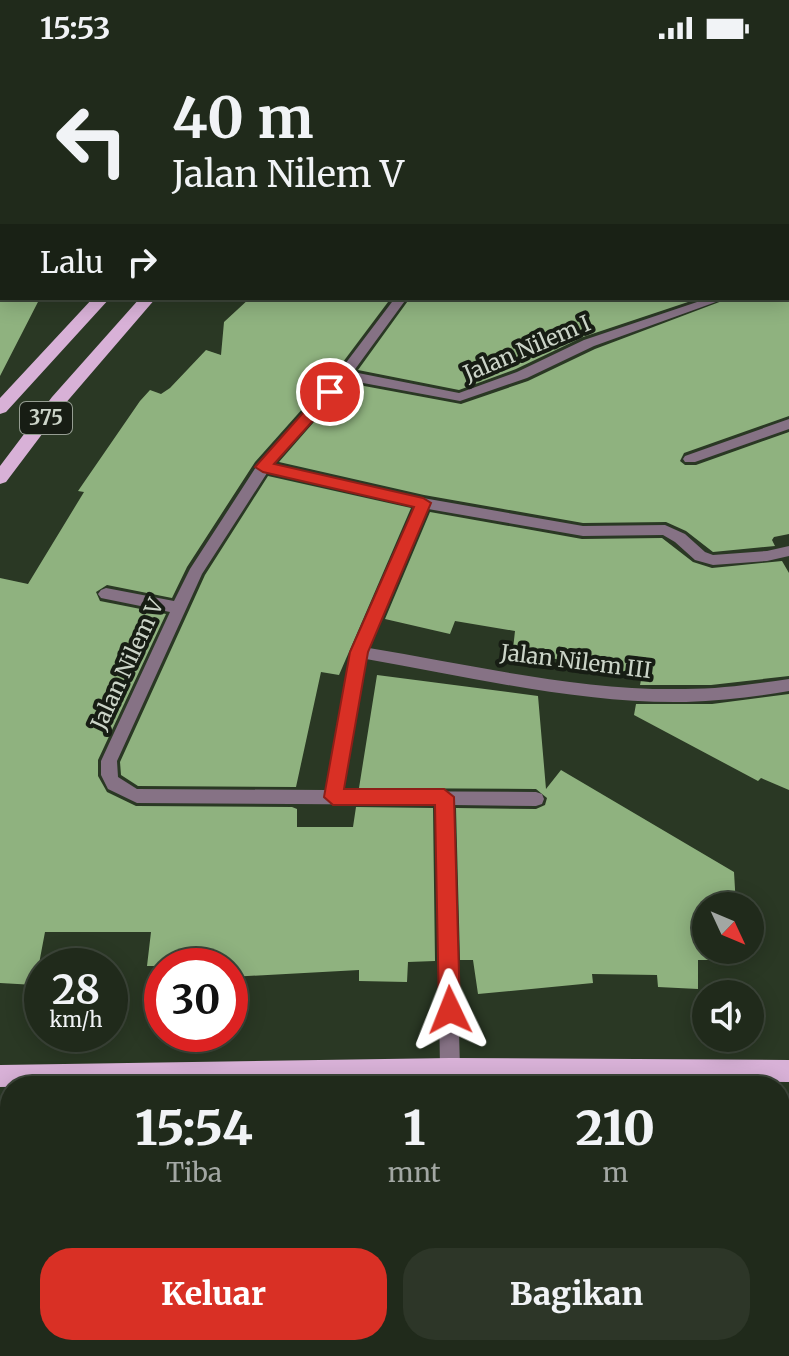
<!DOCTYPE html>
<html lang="id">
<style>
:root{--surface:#202a1b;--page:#2d3628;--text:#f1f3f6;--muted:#a2a7a3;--line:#3d463a;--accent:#d93025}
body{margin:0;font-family:Merriweather,serif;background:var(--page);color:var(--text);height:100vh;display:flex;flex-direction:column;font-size:30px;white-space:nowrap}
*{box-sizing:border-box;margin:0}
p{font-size:26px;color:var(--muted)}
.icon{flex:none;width:44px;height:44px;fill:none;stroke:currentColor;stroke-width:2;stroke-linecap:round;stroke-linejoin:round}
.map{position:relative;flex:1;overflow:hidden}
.sheet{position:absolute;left:0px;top:1020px;width:790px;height:280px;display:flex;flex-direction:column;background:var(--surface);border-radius:32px 32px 0 0;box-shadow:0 4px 20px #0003,0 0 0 2px var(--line)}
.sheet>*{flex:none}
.guide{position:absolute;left:0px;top:0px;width:790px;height:244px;box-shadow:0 4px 20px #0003,0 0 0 2px var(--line);background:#202a1b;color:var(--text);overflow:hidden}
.needle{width:52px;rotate:134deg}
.tools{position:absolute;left:692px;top:836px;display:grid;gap:16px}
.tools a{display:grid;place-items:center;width:72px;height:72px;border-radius:50%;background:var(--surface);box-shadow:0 4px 20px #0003,0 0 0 2px var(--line);font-size:40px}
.speed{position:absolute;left:24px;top:892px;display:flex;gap:16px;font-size:40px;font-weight:700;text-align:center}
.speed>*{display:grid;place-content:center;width:104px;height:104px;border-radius:50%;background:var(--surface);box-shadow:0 4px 20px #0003,0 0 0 2px var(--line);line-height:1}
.speed small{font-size:20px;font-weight:400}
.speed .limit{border:12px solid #d22;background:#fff;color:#111}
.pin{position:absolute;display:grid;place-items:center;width:68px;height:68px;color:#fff;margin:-34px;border:4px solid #fff;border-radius:50%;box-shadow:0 2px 8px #0007}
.me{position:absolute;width:88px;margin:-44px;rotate:358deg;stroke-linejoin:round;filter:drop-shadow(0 0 6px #0008)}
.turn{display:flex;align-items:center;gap:28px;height:168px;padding:0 40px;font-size:36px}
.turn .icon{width:104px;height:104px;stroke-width:2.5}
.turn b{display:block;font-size:56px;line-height:68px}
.then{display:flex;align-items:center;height:76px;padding:0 40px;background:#0003;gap:16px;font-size:30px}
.eta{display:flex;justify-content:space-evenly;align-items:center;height:136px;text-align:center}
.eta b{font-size:48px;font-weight:800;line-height:56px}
.action{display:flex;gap:16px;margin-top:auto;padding:16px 40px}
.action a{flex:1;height:92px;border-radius:32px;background:var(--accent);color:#fff;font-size:32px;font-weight:800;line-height:92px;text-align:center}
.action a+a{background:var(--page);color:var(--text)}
.status{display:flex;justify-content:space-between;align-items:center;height:56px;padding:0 40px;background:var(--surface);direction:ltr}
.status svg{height:22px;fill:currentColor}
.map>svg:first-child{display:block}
</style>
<div class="status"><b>15:53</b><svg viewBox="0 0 49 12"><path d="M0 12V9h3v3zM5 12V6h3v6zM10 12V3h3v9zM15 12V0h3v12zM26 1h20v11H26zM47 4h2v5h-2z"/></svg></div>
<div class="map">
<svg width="789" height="1300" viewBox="0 0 789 1300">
<rect width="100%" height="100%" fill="#2a3824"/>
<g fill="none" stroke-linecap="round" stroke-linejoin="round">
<path fill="#5a7b4b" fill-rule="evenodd" d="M0,0H23L25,2H2V14Z
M789,130V159H788V130Z"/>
</g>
<path fill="#8fb27f" d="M0,242H40L0,320Z
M250,242H391L337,314L255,406L187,511L172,542L107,529L96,536L100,545L166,558L98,704V720L107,736L136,750L292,751L297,753V771H353L356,751L433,752L435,905L408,906L407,926L359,925V914L230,921V910H147L151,876H45L35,929L0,927V522L28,528L84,436L78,435L140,345L150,334L161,338L170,332L206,294L221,299L224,266Z
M410,242H700L583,281L516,313L459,334L358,314Z
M730,242H789V360L684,397L680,405L685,409H696L789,376V478L774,481L772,484L775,490L713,496L686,475L666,466L583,467L424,439L279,406L348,327L461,348L528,325L595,293Z
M268,420L411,452L339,619L321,616L296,731L138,730L121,719L120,706L205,519Z
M430,456L582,483L662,482L693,506L712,512L782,505L789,517V620L711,629H640L642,619L603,614L513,593L515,575L455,565L450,578L385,563Z
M377,619L538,640L546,733L561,714L734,816L736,850H706V894H715V904H698V933L658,931L657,919L592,918L593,927L478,938L473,904H460L456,752L536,753L545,749L547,742L536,733L359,732Z
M789,638V734L761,722L758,725L634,659L636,648H712Z"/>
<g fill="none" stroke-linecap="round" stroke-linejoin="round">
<path fill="#867285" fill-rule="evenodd" d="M553,0H567L568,2H554Z
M0,18H2V24H0Z
M788,97H789V104H788Z
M789,119V126H788V119Z
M788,200H789V208H788Z
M395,242H407L353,316L459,337L517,316L584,284L709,242H727L594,290L527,322L460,345L347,324L273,408L423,442L583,470L665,469L685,478L705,496L713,499L767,495L789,490V500L767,505L713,509L695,504L675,486L663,479L583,480L428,453L369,592C473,609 579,635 685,633C720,633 754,628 789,623V635C755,641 721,645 686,646C579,648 471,621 366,603L343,735L536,736L542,738L544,743L542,748L536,750L453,749L460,1013L457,1019L450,1022L443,1019L440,1013L436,749L137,747L108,733L101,719V705L170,556L101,542L98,538L101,534L106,532L174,545L190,513L258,408L339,316ZM267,417L415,450L351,596L326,734L137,733L118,721L117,705L202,518Z
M789,363V373L695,406H685L683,403L685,400Z
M356,1290H378V1300H356Z"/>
<path fill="#d8b1d7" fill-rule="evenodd" d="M93,242H110L6,356L0,358V342Z
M140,242H156L64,349L6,426L0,428V410L52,341Z
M450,1002L789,1004V1026L450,1024L0,1031V1009Z"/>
</g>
<path fill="#d93025" stroke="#8d1f18" stroke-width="2" d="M330,331L336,332V339L274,408L423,442L431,447L368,596L344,733H444L454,741L460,954L457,960L450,963L442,960L439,954L435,749H333L324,741L350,596L414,451L263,416L255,411L325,332Z"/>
<g text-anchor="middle" stroke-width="8" stroke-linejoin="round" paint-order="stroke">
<rect fill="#171d14" stroke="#959d92" stroke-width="2" x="20" y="346" width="52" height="32" rx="6"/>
<g font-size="20" font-weight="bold" fill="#cbd4c8">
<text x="46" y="369">375</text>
</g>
<g font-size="22" fill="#cbd4c8" stroke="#171d14">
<text transform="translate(527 292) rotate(-23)" y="8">Jalan Nilem I</text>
<text transform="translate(576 605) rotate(7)" y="8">Jalan Nilem III</text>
<text transform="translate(127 608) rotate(-65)" y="8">Jalan Nilem V</text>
</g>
</g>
</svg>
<div class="tools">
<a><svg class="needle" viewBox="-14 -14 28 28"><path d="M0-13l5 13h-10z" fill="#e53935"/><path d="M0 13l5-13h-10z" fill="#a2a7a3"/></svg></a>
<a><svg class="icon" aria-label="sound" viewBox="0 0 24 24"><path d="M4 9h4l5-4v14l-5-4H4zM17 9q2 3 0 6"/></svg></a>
</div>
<div class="speed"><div>28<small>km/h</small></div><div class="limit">30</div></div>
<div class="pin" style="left:330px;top:336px;background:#d93025"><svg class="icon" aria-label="arrive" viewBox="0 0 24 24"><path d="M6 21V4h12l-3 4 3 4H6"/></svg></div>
<svg class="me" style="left:450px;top:954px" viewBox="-20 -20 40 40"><path d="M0-17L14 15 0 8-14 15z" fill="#d93025" stroke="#fff" stroke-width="4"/></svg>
<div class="guide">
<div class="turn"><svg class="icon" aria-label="left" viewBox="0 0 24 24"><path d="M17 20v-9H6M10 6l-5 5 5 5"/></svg><div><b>40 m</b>Jalan Nilem V</div></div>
<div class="then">Lalu<svg class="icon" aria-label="right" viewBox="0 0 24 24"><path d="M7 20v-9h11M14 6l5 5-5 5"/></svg></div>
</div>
<section class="sheet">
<div class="eta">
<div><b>15:54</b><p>Tiba</p></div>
<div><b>1</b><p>mnt</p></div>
<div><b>210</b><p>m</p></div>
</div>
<div class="action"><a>Keluar</a><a>Bagikan</a></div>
</section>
</div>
